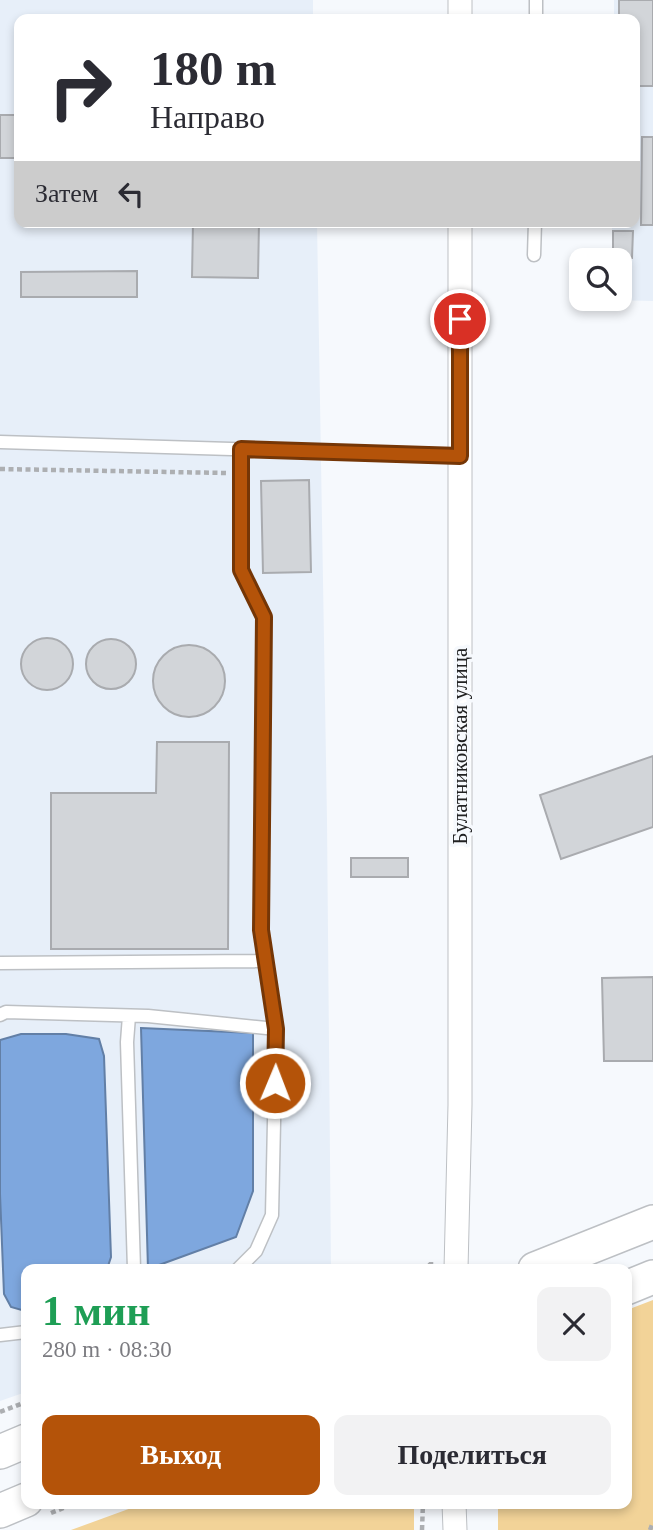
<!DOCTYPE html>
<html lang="ru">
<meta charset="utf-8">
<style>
:root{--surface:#fff;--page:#f2f2f3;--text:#2b2b33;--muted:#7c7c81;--accent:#b45309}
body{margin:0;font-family:Georgia,serif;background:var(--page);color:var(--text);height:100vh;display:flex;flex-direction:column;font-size:26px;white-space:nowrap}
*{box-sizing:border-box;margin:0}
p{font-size:23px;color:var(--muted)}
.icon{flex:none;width:38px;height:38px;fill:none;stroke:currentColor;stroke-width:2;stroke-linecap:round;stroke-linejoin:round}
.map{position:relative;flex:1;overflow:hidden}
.drawer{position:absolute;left:21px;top:1264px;width:611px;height:245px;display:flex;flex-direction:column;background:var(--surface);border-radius:14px;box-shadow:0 4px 10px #0003}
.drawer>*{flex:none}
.guide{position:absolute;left:14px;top:14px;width:626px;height:214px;border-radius:14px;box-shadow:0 4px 10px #0003;background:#fff;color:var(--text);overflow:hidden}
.fabs{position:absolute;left:569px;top:248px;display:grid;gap:14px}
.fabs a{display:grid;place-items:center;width:63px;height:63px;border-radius:14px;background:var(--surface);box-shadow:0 4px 10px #0003;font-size:35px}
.pin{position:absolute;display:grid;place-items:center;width:60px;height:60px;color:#fff;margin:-30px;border:4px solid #fff;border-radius:50%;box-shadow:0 2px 7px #0007}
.me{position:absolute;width:77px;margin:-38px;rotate:1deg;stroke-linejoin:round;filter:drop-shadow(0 0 5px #0008)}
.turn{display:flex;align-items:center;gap:24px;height:147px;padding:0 21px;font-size:32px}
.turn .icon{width:91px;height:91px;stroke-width:2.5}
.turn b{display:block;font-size:49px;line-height:60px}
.then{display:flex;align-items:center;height:66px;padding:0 21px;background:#0003;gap:14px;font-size:26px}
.round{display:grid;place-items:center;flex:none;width:74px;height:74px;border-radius:14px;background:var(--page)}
.overview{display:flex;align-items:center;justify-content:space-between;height:119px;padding:0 21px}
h1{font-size:42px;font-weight:700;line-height:52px;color:#1e9e55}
.action{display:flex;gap:14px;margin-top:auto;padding:14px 21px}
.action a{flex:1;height:80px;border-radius:14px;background:var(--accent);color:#fff;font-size:28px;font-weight:700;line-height:80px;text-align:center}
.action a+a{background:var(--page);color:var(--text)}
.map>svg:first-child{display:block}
</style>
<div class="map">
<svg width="653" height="1530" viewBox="0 0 653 1530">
<rect width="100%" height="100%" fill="#f6f9fd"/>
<path fill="#e7eff9" d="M0,0H313V19H19V222H317L327,820L331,1269H26V1392L0,1401Z
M614,0H653V301L612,300L620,299V261H612V222H635V19H614Z"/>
<path fill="#f2d398" d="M653,1300V1530H498V1503H626L627,1310Z
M145,1503H414V1530H71Z"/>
<path fill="#7ea7de" stroke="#627fa6" stroke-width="2" d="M141,1028L253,1033V1191L236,1237L148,1269Z
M21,1034H66L99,1039L104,1056L111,1257L107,1269H26L25,1311L11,1307L4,1294L0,1194V1040Z"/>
<path fill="#d2d5d9" stroke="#a9abaf" stroke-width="2" d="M619,0H653V86H635V19H619Z
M0,115H19V158H0Z
M642,137H653V225H641Z
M193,222H259L258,278L192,277Z
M613,231H633L632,258L613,257Z
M137,271V297H21V272Z
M309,480L311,572L263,573L261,481Z
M21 664a26 26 0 1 1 52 0a26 26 0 1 1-52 0Z
M86 664a25 25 0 1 1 50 0a25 25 0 1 1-50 0Z
M153 681a36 36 0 1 1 72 0a36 36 0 1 1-72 0Z
M157,742H229L228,949H51V793H156Z
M653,756V827L561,859L540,795Z
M351,858H408V877H351Z
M653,977V1061H604L602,978Z"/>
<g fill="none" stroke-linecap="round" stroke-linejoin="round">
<defs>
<path id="lane" d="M536,19V0
M534,255L535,222
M0,442L460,456
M0,963L266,961
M0,1015L6,1012L148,1016L276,1029
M129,1016L127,1042L134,1269
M238,1269L256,1251L272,1215L276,1029L261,930L264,616L241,570V449
M0,1335L26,1332"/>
<path id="street" d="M460,0V19
M456,1269L460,1105V222
M454,1503L455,1530"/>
<path id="secondary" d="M535,1269L653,1222
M626,1288L653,1277
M0,1452L26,1441
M0,1511L26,1500"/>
</defs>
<use href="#lane" stroke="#bdc0c4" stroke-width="15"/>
<use href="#street" stroke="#bdc0c4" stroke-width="25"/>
<use href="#secondary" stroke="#bdc0c4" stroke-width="36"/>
<path stroke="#adafb2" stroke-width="4.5" stroke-dasharray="5 3.5" stroke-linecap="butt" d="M0,469L226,473
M421,1269L431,1264V1262
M0,1412L26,1402
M51,1513L76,1503
M422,1530L423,1503
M650,1530L653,1522"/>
<use href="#lane" stroke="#fff" stroke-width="12"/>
<use href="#street" stroke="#fff" stroke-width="23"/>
<use href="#secondary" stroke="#fff" stroke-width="33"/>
</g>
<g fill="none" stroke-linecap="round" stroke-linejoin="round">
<defs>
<path id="route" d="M275,1083L276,1029L261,930L264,617L241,570V449L460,456V319"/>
</defs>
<use href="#route" stroke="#753606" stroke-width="18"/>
<use href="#route" stroke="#b45309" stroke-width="12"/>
</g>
<g text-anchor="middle" stroke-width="7" stroke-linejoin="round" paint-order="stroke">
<g font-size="21" fill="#202122" stroke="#f6f9fd">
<text transform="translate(460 746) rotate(-90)" y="7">Булатниковская улица</text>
</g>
</g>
</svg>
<div class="fabs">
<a><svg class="icon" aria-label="search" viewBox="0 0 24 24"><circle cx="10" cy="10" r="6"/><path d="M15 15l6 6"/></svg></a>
</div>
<div class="pin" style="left:460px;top:319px;background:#d93025"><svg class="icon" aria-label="arrive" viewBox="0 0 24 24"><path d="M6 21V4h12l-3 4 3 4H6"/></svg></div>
<svg class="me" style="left:275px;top:1083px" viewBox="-20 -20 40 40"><circle r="17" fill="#b45309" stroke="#fff" stroke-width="3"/><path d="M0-11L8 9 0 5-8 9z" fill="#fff"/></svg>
<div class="guide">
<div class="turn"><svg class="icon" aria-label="right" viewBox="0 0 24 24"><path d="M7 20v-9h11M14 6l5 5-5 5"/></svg><div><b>180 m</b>Направо</div></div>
<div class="then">Затем<svg class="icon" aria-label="left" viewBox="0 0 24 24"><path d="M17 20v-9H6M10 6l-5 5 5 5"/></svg></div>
</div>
<section class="drawer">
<div class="overview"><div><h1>1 мин</h1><p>280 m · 08:30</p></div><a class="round"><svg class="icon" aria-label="close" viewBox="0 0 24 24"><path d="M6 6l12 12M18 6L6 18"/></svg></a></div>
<div class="action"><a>Выход</a><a>Поделиться</a></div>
</section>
</div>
